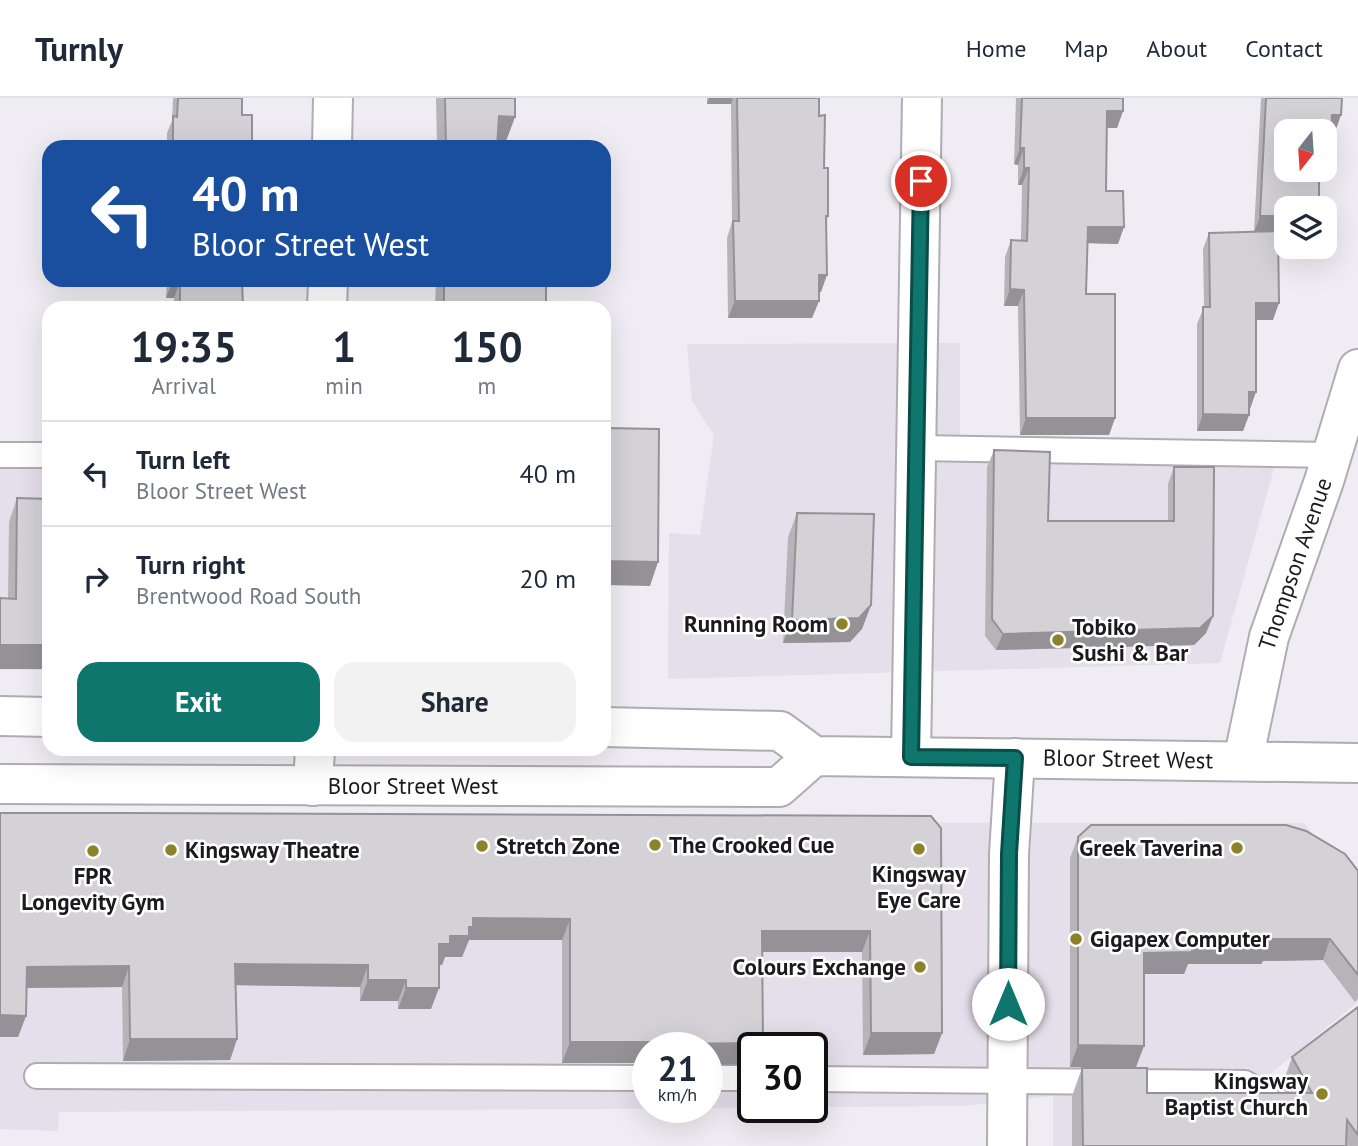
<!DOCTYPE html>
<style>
:root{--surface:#fff;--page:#f2f2f3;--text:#1f2937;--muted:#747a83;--line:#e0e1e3;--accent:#0f766e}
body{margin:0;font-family:"PT Sans",sans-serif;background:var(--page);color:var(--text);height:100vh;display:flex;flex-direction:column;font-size:26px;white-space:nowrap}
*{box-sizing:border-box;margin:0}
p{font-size:23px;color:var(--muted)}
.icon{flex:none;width:38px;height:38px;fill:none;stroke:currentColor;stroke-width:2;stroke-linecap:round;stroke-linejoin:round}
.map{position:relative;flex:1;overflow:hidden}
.drawer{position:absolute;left:42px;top:203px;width:569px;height:455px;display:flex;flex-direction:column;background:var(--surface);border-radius:21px;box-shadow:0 7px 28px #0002}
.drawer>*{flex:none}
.hud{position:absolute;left:42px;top:42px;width:569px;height:147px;border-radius:21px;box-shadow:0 7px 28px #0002;background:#1a4fa0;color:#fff;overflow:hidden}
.needle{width:46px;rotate:197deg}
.controls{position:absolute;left:1274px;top:21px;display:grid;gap:14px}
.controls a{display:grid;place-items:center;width:63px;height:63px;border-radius:14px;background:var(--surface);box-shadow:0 7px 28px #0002;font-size:35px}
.speed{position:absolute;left:632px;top:934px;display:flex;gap:14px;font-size:35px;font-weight:700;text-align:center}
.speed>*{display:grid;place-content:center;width:91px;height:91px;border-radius:50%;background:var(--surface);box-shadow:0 7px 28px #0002;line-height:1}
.speed small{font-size:18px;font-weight:400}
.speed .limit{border:4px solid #111;border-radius:10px;background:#fff;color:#111}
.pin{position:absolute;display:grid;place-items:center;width:60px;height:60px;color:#fff;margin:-30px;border:4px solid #fff;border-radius:50%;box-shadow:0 2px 7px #0007}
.me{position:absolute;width:77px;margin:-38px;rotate:0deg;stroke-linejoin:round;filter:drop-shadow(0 0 5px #0008)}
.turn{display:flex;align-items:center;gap:24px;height:147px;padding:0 35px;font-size:32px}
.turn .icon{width:91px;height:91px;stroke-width:2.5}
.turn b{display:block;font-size:49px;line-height:60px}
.eta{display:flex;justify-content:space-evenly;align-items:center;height:119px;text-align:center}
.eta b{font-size:42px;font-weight:700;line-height:49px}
.cta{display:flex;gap:14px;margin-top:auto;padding:14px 35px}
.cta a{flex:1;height:80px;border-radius:21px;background:var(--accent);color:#fff;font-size:28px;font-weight:700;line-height:80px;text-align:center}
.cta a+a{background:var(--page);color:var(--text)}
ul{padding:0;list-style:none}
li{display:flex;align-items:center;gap:21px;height:105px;padding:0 35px;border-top:2px solid var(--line)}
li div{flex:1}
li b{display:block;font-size:26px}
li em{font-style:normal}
header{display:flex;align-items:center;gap:42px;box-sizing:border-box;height:98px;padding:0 35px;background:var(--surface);border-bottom:2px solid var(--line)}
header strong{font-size:33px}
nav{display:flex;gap:38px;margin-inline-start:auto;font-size:24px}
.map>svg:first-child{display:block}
</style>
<header>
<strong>Turnly</strong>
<nav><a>Home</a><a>Map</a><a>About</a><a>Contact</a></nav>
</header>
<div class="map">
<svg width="1358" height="1048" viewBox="0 0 1358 1048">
<rect width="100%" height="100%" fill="#f0ecf3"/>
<path fill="#e5deeb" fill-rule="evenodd" d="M960,245V348L1280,349L1220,565L668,581L669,435L700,437L714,337L692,303L687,246Z
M0,346H49V572H0Z
M0,724L1304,725L1358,795V904L1243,998L1242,1048H1053V998L965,1008L812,1009V950H752V1010L59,1014L58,1033L0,1031ZM648,950H707V1010H648Z"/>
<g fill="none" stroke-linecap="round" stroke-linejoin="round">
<defs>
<path id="service" d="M918,350L1332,357
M0,357H49
M37,978L648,980
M707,980H752
M812,981L1245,985L1267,999"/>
<path id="minor" d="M332,49L333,0
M327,210L328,182
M911,659L922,0
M1243,663L1269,539L1324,383L1358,271
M313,688L315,651
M1007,1048L1009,756L1015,660"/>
<path id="primary" d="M0,618L49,619
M604,629L780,633L814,658L1358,665
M0,686L779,689L814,658"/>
</defs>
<use href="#service" stroke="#afacb2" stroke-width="28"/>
<use href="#minor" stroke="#afacb2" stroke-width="42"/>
<use href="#primary" stroke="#afacb2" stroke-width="42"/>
<use href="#service" stroke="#fff" stroke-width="24"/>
<use href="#minor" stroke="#fff" stroke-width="38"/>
<use href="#primary" stroke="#fff" stroke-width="38"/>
</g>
<path fill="#b6b4b9" d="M173,0H242V17L252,49H167V35L172,23Z
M436,0H515V19L506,43H498L497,49H437Z
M707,0H819V18L828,118L827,123L821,194H819V203L812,220H728L727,140L732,124L731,6H707Z
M1016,0H1123V13L1117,30H1107L1106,93L1118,146L1088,145L1086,196L1115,320L1109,337H1020L1018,208H1004L1005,159L1011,142H1021L1022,87H1018V67L1014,66Z
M1261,0H1342L1335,34H1331L1325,56L1286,33L1319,101L1315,110H1286V135H1278L1273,222H1256L1250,311L1249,317L1243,333H1197V226L1204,209L1203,151L1209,135L1254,134Z
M167,182H242L243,210H174V200H166Z
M436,182H546V210H435Z
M994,352L1048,423H1168V386L1174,369L1213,518L1206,535L1194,547L996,552L985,538L987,369Z
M17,400L49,401V571H0L8,501L9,424Z
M797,415L871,507L862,531L850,544L783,545L788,439Z
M0,715L931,718L942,935L934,956L863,957L862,854H762L763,945L760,950H752V966L707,967V950H648V965H562V842H469L462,859H445L442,867H439L431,911H398V903H360V889L236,887L237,941L230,962L123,963L122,889L26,890V918L18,939Z
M1078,739L1358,773V901L1355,904L1323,862L1263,863L1261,866H1188L1184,876H1144L1136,969H1070V760Z
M1358,909V1048H1072V998L1082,970L1147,995H1286L1282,988L1292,959Z"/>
<path fill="#949296" d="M709,0H733L731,6H707Z
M1107,13H1123L1117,30H1101Z
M1332,17H1341L1335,34L1326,33Z
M499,18L515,19L506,43L490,42Z
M1325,39H1331L1325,56Z
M1020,50H1024L1018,67L1014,66Z
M1024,70H1029L1022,87H1018Z
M1313,100L1319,101L1315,110H1310Z
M1260,118H1286V135H1254Z
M1088,129H1124L1118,146L1082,145Z
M819,177H827L821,194H813Z
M173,183L180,184L174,200H166Z
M1010,191L1024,192L1018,208H1004Z
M735,203H819L812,220H728Z
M1256,205H1279L1273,222H1250Z
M1249,294H1256L1250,311H1243Z
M1203,316L1249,317L1243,333H1197Z
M1026,320H1115L1109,337H1020Z
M604,463L658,464L650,488L604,487Z
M871,507L862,531L850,544L783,545L792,522Z
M1213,518L1206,535L1194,547L996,552L1003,536Z
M0,547H49V571H0Z
M473,820L570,821L562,842H469L462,859H445L442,867L432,868L439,846Z
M762,833H870L862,854H754Z
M1269,841H1330L1323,862L1263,863L1261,866H1188L1184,876H1136L1144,855L1192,844Z
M235,866L368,867L360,889L227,887Z
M129,868L122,889L19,890L27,869Z
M368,882H406L398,903H360Z
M406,890H439L431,911H398Z
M0,917L26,918L18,939H0Z
M871,935H942L934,956L863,957Z
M130,941H237L230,962L123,963Z
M570,944H656L653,950H648V965H562Z
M763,945L760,950H752V966L707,967V950H662L663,946Z
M1078,947L1144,948L1136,969H1070Z"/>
<path fill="#d4d1d7" stroke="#949296" stroke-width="2" d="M178,0H242V17H252V49H173V18L177,19Z
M445,0H515V19L499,18L497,49H446Z
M737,0H819V18L825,17L824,70H828V118H826L827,177H819V203H735L733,123H739Z
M1022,0H1123V13H1107L1106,93H1123L1124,129H1088L1086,196H1115V320H1026L1024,192L1010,191L1011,142L1027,143L1029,70H1024V50H1020Z
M1266,0H1342L1341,17H1332L1331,39H1325V33H1286V72H1319V101L1313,100V110H1286V118H1260Z
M1278,133L1279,205H1256V294H1249V317L1203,316V209H1210L1209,135Z
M173,182H242L243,210H180V184L173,183Z
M444,182H546V210H444Z
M604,330L659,331L658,464L604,463Z
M994,352L1050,354L1048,423H1174V369H1214L1213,518L1200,530L1003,536L992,521Z
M17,400L49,401V547H0V500L16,501Z
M797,415L874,416L871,507L859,520L792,522Z
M0,715H127L931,718L941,730L942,935H871L870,833H762L763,945L663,946L656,944H570V821L473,820V829H469V838H450V846H439V890H406V882H368V867L235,866L237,941H130L129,868L27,869L26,918L0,917Z
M1091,727H1286L1306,733L1345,756L1358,773V877L1330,841H1269V845L1192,844V854L1144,855V948L1078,947V739Z
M1358,909V1037L1347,1022L1346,1048H1083L1082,970H1147V995H1312L1292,959Z"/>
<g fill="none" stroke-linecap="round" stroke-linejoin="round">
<defs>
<path id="route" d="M921,83L911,659L1015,660L1009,756L1008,906"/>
</defs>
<use href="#route" stroke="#0a4d48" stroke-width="18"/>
<use href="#route" stroke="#0f766e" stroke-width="12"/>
</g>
<g fill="#8b8229" stroke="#fff" stroke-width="2.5">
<circle cx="842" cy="526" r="7"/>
<circle cx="1058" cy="542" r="7"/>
<circle cx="655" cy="747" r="7"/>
<circle cx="482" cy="748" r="7"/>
<circle cx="1237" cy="750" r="7"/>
<circle cx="919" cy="751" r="7"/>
<circle cx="171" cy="752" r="7"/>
<circle cx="93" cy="753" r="7"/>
<circle cx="1076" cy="841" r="7"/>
<circle cx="920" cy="869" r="7"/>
<circle cx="1322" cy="996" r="7"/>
</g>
<g text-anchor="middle" stroke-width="5" stroke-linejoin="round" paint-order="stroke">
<g font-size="23" fill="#1b1a1c" stroke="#fff">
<text transform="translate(1295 466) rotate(-71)" y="8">Thompson Avenue</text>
<text transform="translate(1128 661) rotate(1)" y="8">Bloor Street West</text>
<text x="413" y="696">Bloor Street West</text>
</g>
<g font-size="23" font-weight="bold" fill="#1b1a1c" stroke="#fff" text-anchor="start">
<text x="828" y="534" text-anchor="end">Running Room</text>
<text x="1072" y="537">Tobiko<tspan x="1072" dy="26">Sushi &amp; Bar</tspan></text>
<text x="669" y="755">The Crooked Cue</text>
<text x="496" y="756">Stretch Zone</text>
<text x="1223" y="758" text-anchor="end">Greek Taverina</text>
<text x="185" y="760">Kingsway Theatre</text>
<text x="919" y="784" text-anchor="middle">Kingsway<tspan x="919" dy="26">Eye Care</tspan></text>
<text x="93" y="786" text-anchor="middle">FPR<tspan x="93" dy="26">Longevity Gym</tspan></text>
<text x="1090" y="849">Gigapex Computer</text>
<text x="906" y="877" text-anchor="end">Colours Exchange</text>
<text x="1308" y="991" text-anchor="end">Kingsway<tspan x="1308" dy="26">Baptist Church</tspan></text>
</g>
</g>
</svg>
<div class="controls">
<a><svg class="needle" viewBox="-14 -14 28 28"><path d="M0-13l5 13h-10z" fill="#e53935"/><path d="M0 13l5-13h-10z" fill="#747a83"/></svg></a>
<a><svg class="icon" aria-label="layers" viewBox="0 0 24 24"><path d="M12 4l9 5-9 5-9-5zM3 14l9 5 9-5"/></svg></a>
</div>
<div class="speed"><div>21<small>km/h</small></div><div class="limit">30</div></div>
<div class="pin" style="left:921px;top:83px;background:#d93025"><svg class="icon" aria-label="arrive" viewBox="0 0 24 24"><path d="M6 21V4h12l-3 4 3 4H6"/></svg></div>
<svg class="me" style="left:1008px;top:906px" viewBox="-20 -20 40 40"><circle r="19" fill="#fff"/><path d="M0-13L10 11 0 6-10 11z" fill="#0f766e"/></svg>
<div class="hud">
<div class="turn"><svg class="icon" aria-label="left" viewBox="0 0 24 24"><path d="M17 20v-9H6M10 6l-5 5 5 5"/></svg><div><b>40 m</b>Bloor Street West</div></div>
</div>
<section class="drawer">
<div class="eta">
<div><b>19:35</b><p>Arrival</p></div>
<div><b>1</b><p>min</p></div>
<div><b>150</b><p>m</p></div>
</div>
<ul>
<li><svg class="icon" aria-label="left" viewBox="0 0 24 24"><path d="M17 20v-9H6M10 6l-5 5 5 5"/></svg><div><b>Turn left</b><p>Bloor Street West</p></div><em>40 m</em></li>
<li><svg class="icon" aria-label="right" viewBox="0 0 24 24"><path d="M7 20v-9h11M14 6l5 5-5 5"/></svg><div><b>Turn right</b><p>Brentwood Road South</p></div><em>20 m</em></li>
</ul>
<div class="cta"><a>Exit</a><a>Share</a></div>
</section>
</div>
